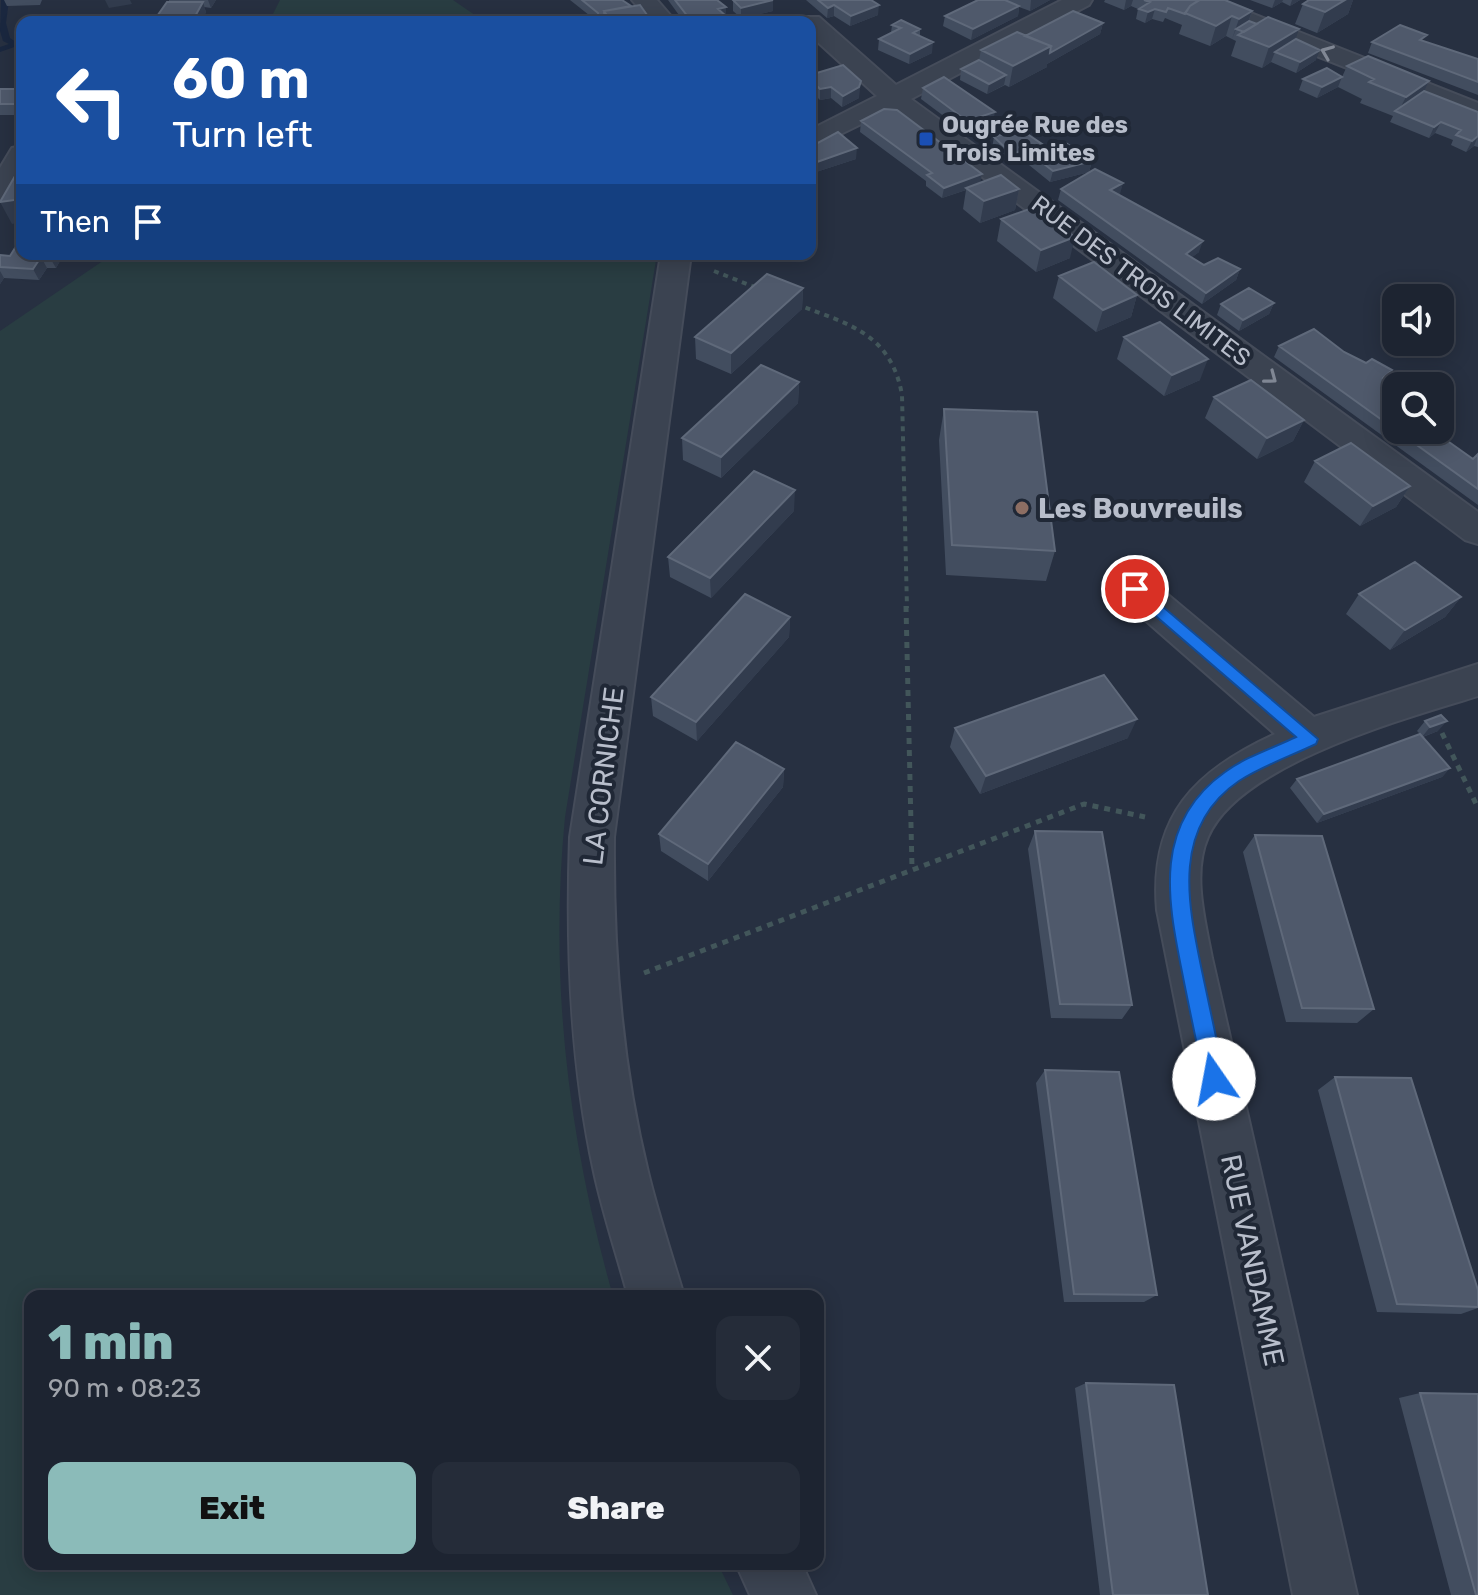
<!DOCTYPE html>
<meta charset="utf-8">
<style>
:root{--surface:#1d2431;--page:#252c39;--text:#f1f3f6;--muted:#a0a4ab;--line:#3b414d;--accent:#8bbbb9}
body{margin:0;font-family:Rubik,sans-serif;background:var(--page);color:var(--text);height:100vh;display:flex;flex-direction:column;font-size:30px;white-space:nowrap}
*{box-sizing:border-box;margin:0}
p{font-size:26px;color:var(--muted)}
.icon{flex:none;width:44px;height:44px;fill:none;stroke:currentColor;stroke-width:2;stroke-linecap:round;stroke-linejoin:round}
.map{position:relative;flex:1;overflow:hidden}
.drawer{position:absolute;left:24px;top:1290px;width:800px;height:280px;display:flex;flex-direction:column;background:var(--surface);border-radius:16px;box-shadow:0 4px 20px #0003,0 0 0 2px var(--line)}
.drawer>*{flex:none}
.hud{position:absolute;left:16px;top:16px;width:800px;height:244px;border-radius:16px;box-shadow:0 4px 20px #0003,0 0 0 2px var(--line);background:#1a4fa0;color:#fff;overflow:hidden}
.controls{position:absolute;left:1382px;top:284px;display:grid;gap:16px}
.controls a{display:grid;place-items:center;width:72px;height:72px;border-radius:16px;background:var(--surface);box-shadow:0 4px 20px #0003,0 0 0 2px var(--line);font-size:40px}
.pin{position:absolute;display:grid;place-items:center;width:68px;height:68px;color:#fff;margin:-34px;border:4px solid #fff;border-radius:50%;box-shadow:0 2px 8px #0007}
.me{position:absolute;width:88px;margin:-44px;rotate:348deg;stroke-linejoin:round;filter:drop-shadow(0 0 6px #0008)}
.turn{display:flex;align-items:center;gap:28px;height:168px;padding:0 24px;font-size:36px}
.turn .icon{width:104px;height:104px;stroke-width:2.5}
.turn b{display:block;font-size:56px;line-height:68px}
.then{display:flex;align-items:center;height:76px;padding:0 24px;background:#0003;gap:16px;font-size:30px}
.round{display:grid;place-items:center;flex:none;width:84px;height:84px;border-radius:16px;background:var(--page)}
.overview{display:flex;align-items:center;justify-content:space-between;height:136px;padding:0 24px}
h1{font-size:48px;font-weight:800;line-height:60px;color:var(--accent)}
.primary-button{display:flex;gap:16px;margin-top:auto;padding:16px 24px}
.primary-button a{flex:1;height:92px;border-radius:16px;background:var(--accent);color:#111;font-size:32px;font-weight:800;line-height:92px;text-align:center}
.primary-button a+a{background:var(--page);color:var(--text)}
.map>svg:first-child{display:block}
</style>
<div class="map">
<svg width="1478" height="1595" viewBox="0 0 1478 1595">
<rect width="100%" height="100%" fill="#273041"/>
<path fill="#293d42" d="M280,0H453L485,22H269Z
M113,254H657L565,817C549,980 568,1138 613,1296H30V1564H718L733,1595H0V331Z"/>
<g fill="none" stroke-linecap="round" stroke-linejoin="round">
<path fill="#1a273f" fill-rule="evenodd" d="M1,0H9L6,23L10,38L20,45L0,52V47L9,44L3,41L0,31Z"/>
<defs>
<path id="minor" d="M632,0H657L676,22H651Z
M1062,0H1092L1089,5L911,99L1478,512V544L1465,540L892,109L810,149V130L877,96L810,35V22H798L801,17H819L896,85Z
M1185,0H1218L1478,103V120L1188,5Z
M22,146V179L10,198L0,201V168L12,148Z
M661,254H691L614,837C613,950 621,1062 648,1172C658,1214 672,1255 684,1296H628C617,1255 603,1214 594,1172C570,1062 566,949 570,837Z
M1135,575L1149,579L1314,717L1478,664V696C1406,718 1239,764 1208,837C1192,873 1205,921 1212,958L1357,1595H1293L1157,910C1149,817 1194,771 1275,734L1121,599L1116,589L1121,579Z
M736,1564H802L816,1595H750Z"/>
</defs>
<use href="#minor" stroke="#454c5a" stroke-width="4"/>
<path stroke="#42565a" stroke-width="4" stroke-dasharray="5 5" stroke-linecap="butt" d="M714,271L757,288
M796,304C848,324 891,333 902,395L907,608"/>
<path stroke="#42565a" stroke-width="5" stroke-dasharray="6 6" stroke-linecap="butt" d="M906,606L912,868
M1442,733L1478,808
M644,973L1084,804L1145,817"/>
<use href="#minor" fill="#3b4351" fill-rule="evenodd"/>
</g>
<path fill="#424d5f" d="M4,0H42L40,5L7,6Z
M169,0H216L211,8L204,7L206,12L201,22H153L169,2Z
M570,0H622L652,22H587L594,19Z
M668,0H717L726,7V15L733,22H684Z
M733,0L773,11L741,18L733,11Z
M806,0H871L878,15L850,26L834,16L827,18Z
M978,0H1050L1030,11L1019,7L1018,16L971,40L943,26L945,16Z
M1105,0H1225L1252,11L1249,21L1296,39L1316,60L1296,73L1271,62L1262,68L1231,56L1236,41L1226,36L1210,46L1179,34L1182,25L1165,18L1163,22L1152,19L1145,23L1136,19L1138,9L1131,6L1124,10L1104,2Z
M1250,0H1300L1290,6L1282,2L1272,8Z
M1309,0H1353L1348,14L1317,33L1295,24L1303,4Z
M1103,23L1100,34L1047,64V67L1009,87L1005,85L987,94L960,80L961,69L979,60L981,50L1025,36Z
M892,25L920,29V36L932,53L909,64L878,50L879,39L891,33Z
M1424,41L1478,59V95L1368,53L1372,42Z
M1347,66L1429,81L1424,91L1478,112V147L1474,146L1466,152L1451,145L1453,140L1435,133L1429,138L1390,122L1393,116L1360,103L1362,99L1338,87L1317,98L1299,90L1303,79L1342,77Z
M810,75L859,98L842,107L831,98L820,100L810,90Z
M923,88L993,122L965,132L921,99Z
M0,89H22V115H0Z
M861,121L981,183L1019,189L1015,210L980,223L963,209L966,190L942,198L926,186V181L860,132Z
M994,137L1042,144L1040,151L1092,161L1089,172L1050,182L1029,165L1030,158L1010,165L992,148Z
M810,147L856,159L813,173L810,171Z
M1123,183L1119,194L1199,252L1192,257L1204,265L1240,269L1236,280L1202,304L1058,200L1061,189Z
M1001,219L1070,258L1036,272L997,241Z
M22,254H64L56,268H47L39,280L4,278L0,284V255L10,256Z
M1059,276L1137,295L1131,317L1096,332L1053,298Z
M803,288L802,309L731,374L696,359L695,337Z
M1274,303L1269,314L1239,331L1217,315L1221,304Z
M1124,337L1200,380L1164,396L1117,359Z
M1279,346L1344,352L1366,363L1392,370L1386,380L1396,430L1473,459L1478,454V505L1274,357Z
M799,382L798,403L721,478L683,460L682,438Z
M1214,397L1304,420L1293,441L1257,459L1205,418Z
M944,409L1055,551L1046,581L946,575L939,440Z
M1315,461L1410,486L1396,507L1360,526L1304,482Z
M794,511L711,598L670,577L668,557Z
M1359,594L1461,597L1445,617L1390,650L1346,614Z
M790,617L789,637L697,741L653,716L651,697Z
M1425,721L1438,731L1423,737L1450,768L1442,777L1317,823L1290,788L1297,779L1420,734L1417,731Z
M955,728L1128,738L980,794L950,747Z
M784,769L783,787L708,881L661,851L659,834Z
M1035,831L1132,1005L1122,1019L1051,1018L1028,849Z
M1255,835L1374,1009L1357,1023L1286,1022L1243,852Z
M1045,1070L1157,1295L1144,1302H1064L1036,1083Z
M1335,1077L1478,1290V1308L1461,1314L1377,1312L1318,1090Z
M1086,1383L1208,1595H1100L1075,1388Z
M1420,1393L1478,1595H1451L1399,1398Z"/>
<path fill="#323c4e" d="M105,0H130L132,4L109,8Z
M208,0H216L211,8Z
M773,0V11L741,18V8Z
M1031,0H1050L1030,11Z
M1126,0H1133L1131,6L1124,10Z
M1275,0H1283L1282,2L1272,8Z
M1292,0H1300L1290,6Z
M1345,0H1353L1348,14L1317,33L1325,12Z
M203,2L206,12L201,22H194L193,20Z
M834,5V16L827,18L828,8Z
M879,5L878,15L850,26L851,16Z
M1019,6L1018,16L971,40L973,29Z
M726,7V18L718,9Z
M1155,9L1152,19L1145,23L1148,12Z
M1252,11L1245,31L1236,29L1232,39L1239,19Z
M1232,16L1226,36L1210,46L1216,26Z
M1103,23L1100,34L1047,64V67L1009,87L1013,66L1051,46Z
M1299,29L1292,50L1275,52L1271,62L1262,68L1269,47Z
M933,42L932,53L909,64L910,54Z
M1320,50L1316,60L1296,73L1300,62Z
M1006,75L1004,85L987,94L989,84Z
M1342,77L1338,87L1317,98L1322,87Z
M861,81L859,98L842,107L843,96Z
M1429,81L1419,102L1398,112L1406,97Z
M831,87V98L820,100V89Z
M995,112L993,122L965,132L967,121Z
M1441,122L1435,133L1429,138L1434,127Z
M1478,136L1474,146L1466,152L1472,141Z
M1042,144L1039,155L1031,154L1030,158L1010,165L1012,154Z
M857,148L856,159L813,173L814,163Z
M1092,161L1089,172L1050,182L1053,171Z
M982,174L980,184L966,188V190L942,198L944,188Z
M1123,183L1120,194L1107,201L1110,190Z
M1019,189L1015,210L980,223L984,201Z
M22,199V222L12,224L0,202Z
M1075,237L1070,258L1036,272L1041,250Z
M1203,241L1199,252L1182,265L1186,254Z
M52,254H64L56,268L50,258Z
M41,257L47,268L39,280L33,269Z
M1240,269L1236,280L1202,304L1206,293Z
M0,271L4,278L0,284Z
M803,288L802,309L731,374V353Z
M1137,295L1131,317L1096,332L1103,310Z
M1274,303L1269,314L1239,331L1243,320Z
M1208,359L1200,380L1164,396L1172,375Z
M799,382L798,403L721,478V457Z
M1304,420L1293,441L1257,459L1267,438Z
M1410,486L1396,507L1360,526L1373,506Z
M795,490L794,511L711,598L710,578Z
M1461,597L1445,617L1390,650L1405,630Z
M790,617L789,637L697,741L696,722Z
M1137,719L1128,738L980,794L986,776Z
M1447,721L1438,731L1422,737L1430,727Z
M1450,768L1442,777L1317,823L1324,814Z
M784,769L783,787L708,881V864Z"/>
<path fill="#4f596b" stroke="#5f697a" stroke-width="2" d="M582,0H622L631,6L604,11L605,22H588L587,21L598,18V13Z
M675,0H717L726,7L718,9L733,22H692Z
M733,0H773L741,8Z
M818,0H871L879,5L851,16L834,5L828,8Z
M978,0H1005L1019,6L973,29L945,16Z
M1144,0H1199L1190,6L1185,14L1168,8L1166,12L1155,9L1148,12L1139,9L1150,2Z
M1200,0H1225L1252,11L1239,19L1232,16L1216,26L1185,13L1190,6Z
M1309,0H1345L1325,12L1303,4Z
M167,2H203L193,20L153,22Z
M640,5L652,22H612L604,11Z
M1073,11L1103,23L1050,53L1051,46L1025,36Z
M1268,17L1299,29L1269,47L1238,35Z
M901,20L920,29L913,33L933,42L910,54L879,39L901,28L892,25Z
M1249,21L1257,24L1244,32L1236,29Z
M1400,25L1427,35L1420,40L1478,59V82L1372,42Z
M1017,32L1051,46L1013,66L981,50Z
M1296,39L1320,50L1300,62L1275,52Z
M1368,56L1429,81L1406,97L1369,82L1374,79L1347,66Z
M979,60L1006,75L989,84L961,69Z
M843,65L861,81L859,87L843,96L831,87L820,89L810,79V75Z
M1327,68L1342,77L1322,87L1303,79Z
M944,77L995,112L967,121L923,88Z
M0,89H22V104H0Z
M1424,91L1478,112V136L1472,141L1456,135L1461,130L1441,122L1434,127L1395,111Z
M884,109L897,110L982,174L944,188L927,175L932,173L861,121Z
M1020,129L1042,144L1012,154L994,137Z
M838,132L857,148L814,163L810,159V147Z
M1066,143L1092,161L1053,171L1031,154Z
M22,164V199L0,202Z
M1095,169L1123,183L1110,190L1203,241L1186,254L1204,265L1218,258L1240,269L1206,293L1061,189Z
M1001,175L1019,189L984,201L966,188Z
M1035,207L1075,237L1041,250L1001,219Z
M22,237V254H52L50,258L41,257L33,269L0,267V255L10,256Z
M1094,262L1137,295L1103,310L1059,276Z
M767,274L803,288L731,353L695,337Z
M1249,288L1274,303L1243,320L1221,304Z
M1160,322L1208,359L1172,375L1124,337Z
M1314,329L1344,352L1366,363L1372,359L1392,370L1383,378L1396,386V430H1432L1473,459L1478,454V489L1279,346Z
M761,365L799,382L721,457L682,438Z
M1251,380L1304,420L1267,438L1214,397Z
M944,409L1037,412L1055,551L952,545Z
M1351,443L1410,486L1373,506L1315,461Z
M754,471L795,490L710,578L668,557Z
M1415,562L1461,597L1405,630L1359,594Z
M745,594L790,617L696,722L651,697Z
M1104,675L1137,719L986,776L955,728Z
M1441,715L1447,721L1430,727L1425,721Z
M1420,734L1450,768L1324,814L1297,779Z
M736,742L784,769L708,864L659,834Z
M1035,831L1102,832L1132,1005L1060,1004Z
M1255,835L1322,836L1374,1009L1302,1008Z
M1045,1070L1119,1072L1157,1295L1074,1294Z
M1335,1077L1411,1078L1478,1290V1307L1397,1304Z
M1086,1383L1174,1385L1208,1595H1113Z
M1420,1393L1478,1394V1595H1476Z"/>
<defs><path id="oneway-chevron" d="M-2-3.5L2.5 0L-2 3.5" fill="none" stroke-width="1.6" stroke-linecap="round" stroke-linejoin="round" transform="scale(2)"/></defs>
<g stroke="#808794">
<use href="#oneway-chevron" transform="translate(1327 52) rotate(-158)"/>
<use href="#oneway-chevron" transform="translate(1271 378) rotate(37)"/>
</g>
<path fill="#1a73e8" stroke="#114b97" stroke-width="2" d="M1135,583L1318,739L1316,744C1291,756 1262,766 1239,781C1171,827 1188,904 1202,971C1210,1007 1217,1043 1225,1079L1222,1087L1214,1090L1207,1087L1204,1079C1197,1044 1189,1008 1182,972C1167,898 1153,823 1225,772C1245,757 1273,748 1296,737L1129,593L1127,589Z"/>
<rect fill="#1a4fb4" stroke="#202836" stroke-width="3" x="918" y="131" width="16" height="16" rx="4"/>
<circle fill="#8d6e63" stroke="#202836" stroke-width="3" cx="1022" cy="508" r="8"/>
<g text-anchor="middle" stroke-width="8" stroke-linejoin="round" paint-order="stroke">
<g font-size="24" font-weight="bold" fill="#b8becb" stroke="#202836" text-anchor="start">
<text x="942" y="133">Ougrée Rue des<tspan x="942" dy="28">Trois Limites</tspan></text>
</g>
<g font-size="24" fill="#b8becb" stroke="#202836">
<text transform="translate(1141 281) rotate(37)" y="8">RUE DES TROIS LIMITES</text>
</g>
<g font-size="28" font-weight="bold" fill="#b8becb" stroke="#202836" text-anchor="start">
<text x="1038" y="518">Les Bouvreuils</text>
</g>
<g font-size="28" fill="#b8becb" stroke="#202836">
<text transform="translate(603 776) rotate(-83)" y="10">LA CORNICHE</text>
<text transform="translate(1253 1260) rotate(78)" y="10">RUE VANDAMME</text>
</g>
</g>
</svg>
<div class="controls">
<a><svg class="icon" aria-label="sound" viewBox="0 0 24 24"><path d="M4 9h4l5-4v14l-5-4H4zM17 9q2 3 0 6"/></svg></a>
<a><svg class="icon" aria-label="search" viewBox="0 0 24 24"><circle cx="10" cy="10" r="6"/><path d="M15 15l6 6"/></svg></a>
</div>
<div class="pin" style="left:1135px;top:589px;background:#d93025"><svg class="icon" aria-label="arrive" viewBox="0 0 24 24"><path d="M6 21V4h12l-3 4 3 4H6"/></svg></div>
<svg class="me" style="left:1214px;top:1079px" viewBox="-20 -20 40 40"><circle r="19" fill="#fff"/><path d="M0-13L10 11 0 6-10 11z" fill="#1a73e8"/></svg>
<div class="hud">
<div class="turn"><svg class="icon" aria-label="left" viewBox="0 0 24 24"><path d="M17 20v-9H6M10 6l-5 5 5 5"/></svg><div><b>60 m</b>Turn left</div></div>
<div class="then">Then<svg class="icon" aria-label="arrive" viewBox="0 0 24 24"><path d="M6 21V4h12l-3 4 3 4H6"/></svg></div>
</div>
<section class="drawer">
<div class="overview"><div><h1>1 min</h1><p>90 m · 08:23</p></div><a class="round"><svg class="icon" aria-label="close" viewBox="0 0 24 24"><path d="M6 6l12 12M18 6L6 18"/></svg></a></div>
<div class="primary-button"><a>Exit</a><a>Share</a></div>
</section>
</div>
